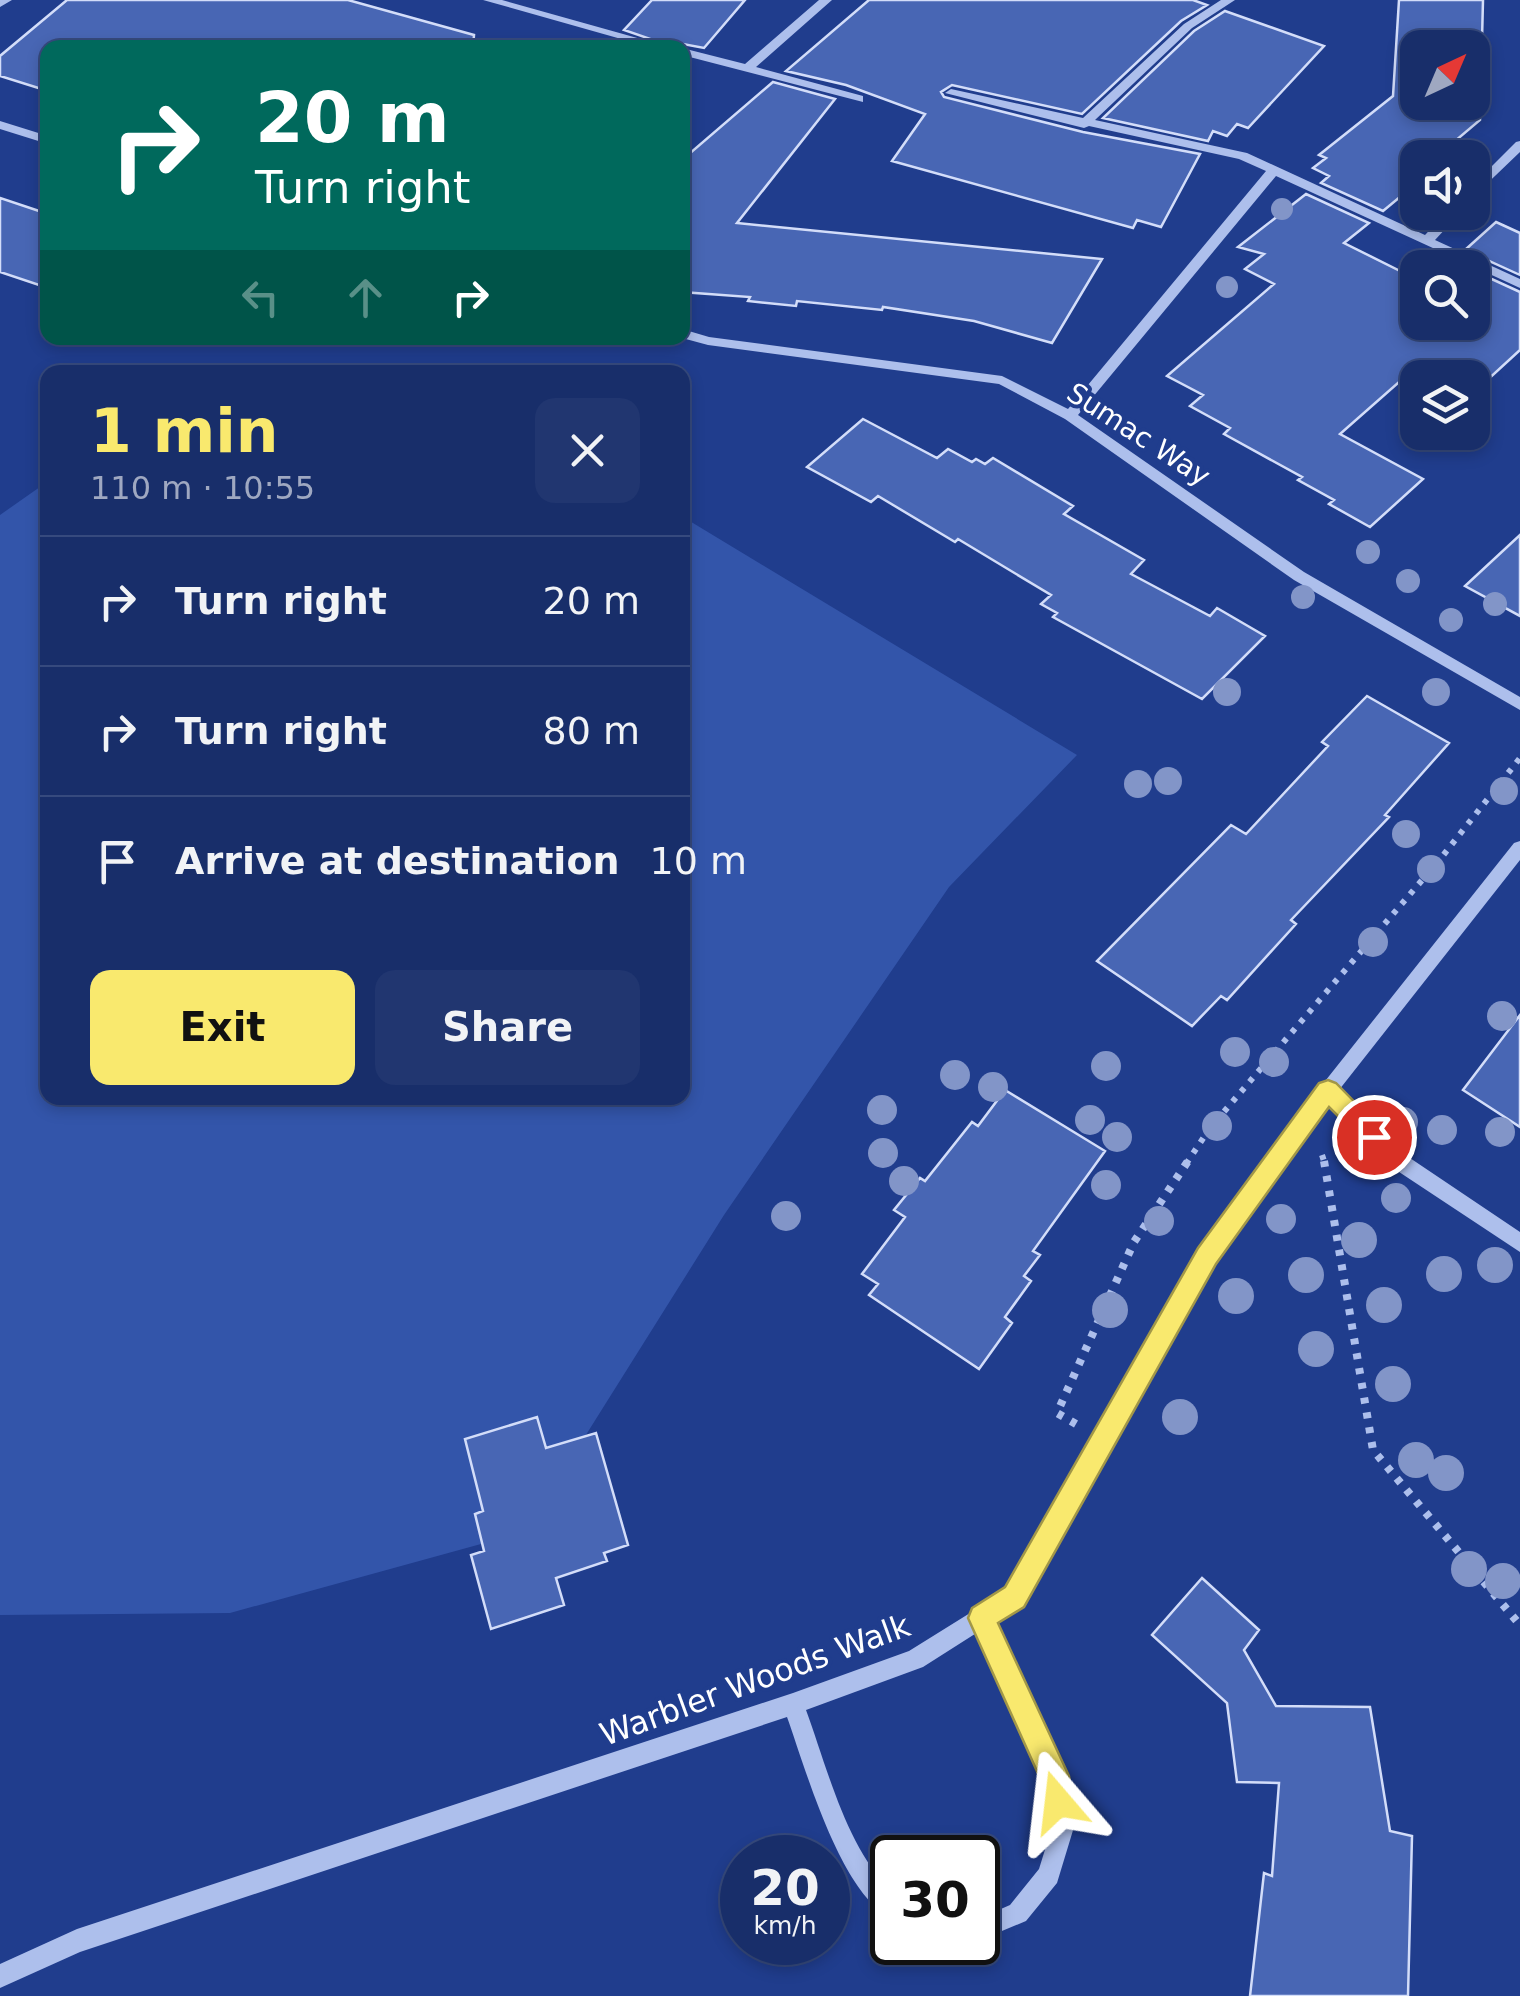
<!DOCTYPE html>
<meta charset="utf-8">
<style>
:root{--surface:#182e6a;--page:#213670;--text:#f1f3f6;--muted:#9fa8c1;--line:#364a7e;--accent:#f9e96e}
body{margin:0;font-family:"DejaVu Sans",sans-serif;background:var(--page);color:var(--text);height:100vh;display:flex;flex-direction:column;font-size:38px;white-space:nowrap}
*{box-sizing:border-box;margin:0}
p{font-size:32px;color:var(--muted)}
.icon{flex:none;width:55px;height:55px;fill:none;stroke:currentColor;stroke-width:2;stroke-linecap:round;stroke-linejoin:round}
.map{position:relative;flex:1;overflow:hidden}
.sheet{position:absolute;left:40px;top:365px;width:650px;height:740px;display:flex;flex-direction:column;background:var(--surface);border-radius:20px;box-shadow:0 5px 15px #0003,0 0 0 2px var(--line)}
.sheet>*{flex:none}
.top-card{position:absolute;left:40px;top:40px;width:650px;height:305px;border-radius:20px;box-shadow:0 5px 15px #0003,0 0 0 2px var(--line);background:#00695c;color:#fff;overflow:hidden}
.needle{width:65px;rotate:44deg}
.fabs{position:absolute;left:1400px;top:30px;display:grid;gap:20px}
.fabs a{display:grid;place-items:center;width:90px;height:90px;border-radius:20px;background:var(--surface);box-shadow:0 5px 15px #0003,0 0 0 2px var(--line);font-size:50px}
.speed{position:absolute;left:720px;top:1835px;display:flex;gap:20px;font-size:50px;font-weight:700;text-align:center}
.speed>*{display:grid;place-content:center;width:130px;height:130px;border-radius:50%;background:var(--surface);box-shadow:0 5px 15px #0003,0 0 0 2px var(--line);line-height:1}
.speed small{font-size:25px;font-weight:400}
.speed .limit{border:5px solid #111;border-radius:15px;background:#fff;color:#111}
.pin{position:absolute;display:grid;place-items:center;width:85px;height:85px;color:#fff;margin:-42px;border:5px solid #fff;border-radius:50%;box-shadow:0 2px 10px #0007}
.me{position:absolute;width:110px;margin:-55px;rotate:343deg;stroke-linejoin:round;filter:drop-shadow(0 0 8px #0008)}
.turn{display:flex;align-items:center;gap:35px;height:210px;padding:0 50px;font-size:45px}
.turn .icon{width:130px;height:130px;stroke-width:2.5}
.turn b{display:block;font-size:70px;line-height:85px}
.lanes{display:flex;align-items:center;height:95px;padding:0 50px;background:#0003;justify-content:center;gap:50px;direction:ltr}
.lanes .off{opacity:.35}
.round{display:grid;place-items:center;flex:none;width:105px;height:105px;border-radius:20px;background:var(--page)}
.overview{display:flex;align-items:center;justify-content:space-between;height:170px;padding:0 50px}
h1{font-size:60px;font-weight:700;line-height:75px;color:var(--accent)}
.action{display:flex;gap:20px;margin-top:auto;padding:20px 50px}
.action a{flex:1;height:115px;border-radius:20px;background:var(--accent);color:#111;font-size:40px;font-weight:700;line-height:115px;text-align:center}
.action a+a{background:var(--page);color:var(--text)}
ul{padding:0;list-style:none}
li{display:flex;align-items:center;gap:30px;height:130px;padding:0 50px;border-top:2px solid var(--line)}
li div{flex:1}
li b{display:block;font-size:38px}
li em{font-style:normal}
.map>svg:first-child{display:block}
</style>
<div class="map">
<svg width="1520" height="1996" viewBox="0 0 1520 1996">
<rect width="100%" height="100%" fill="#203d8d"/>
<path fill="#35a" d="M47,482L48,1098H682L683,517L1077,755L949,887L724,1215L525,1532L230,1613L0,1615V515Z"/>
<path fill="#4866b4" stroke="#d3ddf9" stroke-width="2.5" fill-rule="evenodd" d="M67,0H348L474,35L473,48H48V91L0,76V56Z
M652,0H745L704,48L683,44L676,48L624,30Z
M869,0H1193L1207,5L1181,21L1082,114L952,85L941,92L944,97L1083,132L1200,154L1161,227L1137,220L1133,228L892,161L925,114L846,85L786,71Z
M1399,0H1483L1480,120L1435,158H1418V172L1404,183L1412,187L1383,211L1321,183L1329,176L1313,168L1326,158L1319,155L1393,96ZM1418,48H1472V102H1418Z
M1225,11L1324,46L1248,128L1237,124L1227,136L1213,131L1208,141L1103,118L1194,31Z
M773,82L835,99L737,223L1102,259L1052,343L974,321L883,307L882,310L797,301L796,306L748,301L750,297L682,292V160Z
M1306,194L1369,223L1344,243L1418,280V322H1472V270L1520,292V350L1482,385L1472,378L1458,372L1453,376L1424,360L1340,434L1423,479L1370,527L1329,504L1334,500L1298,480L1302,477L1224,434L1230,428L1190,406L1203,395L1167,376L1274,284L1245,269L1264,254L1238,247Z
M0,198L48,214V288L0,272Z
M1496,222L1520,233V275L1465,250Z
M863,419L937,458L948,449L972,462L976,459L985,464L993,458L1073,506L1064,514L1144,560L1131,574L1210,616L1217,608L1265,636L1202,699L1053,617L1057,613L1041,604L1051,595L958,539L955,542L878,496L871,502L807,467Z
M1520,535V616L1465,586Z
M1367,696L1449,743L1385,815L1389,817L1291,920L1296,924L1227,1000L1221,996L1192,1026L1097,961L1231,825L1246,834L1328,746L1322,742Z
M1520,1015V1127L1463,1090Z
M1005,1090L1105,1151L1033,1251L1040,1255L1024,1276L1031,1281L1005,1317L1012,1323L979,1369L869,1295L878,1284L862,1274L905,1217L894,1210L920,1178L925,1181L972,1122L978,1126Z
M537,1417L546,1448L596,1433L628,1545L604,1553L607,1561L556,1578L564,1605L491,1629L471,1555L484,1551L475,1514L483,1511L465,1439Z
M1202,1578L1259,1630L1244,1650L1276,1706L1370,1707L1390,1831L1412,1836L1408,1996H1250L1264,1873L1272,1876L1279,1783L1237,1782L1227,1703L1152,1635Z"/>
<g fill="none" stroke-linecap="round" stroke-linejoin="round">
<path stroke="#adbfec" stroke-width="6" stroke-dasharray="5 8" stroke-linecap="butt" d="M1322,1155L1325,1164
M1186,1164L1210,1128L1441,858L1520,758"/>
<path stroke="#adbfec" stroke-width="8" stroke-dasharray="6 9" stroke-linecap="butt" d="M1324,1161L1373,1450L1520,1625
M1076,1424L1057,1413L1134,1242L1188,1161"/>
<path fill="#adbfec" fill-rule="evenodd" d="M0,0H12L0,7Z
M483,0H502L673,48H653Z
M819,0H832L756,67L863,96V102L682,55V48L745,64Z
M1221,0H1235L1192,28L1095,120L1247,153L1425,235L1447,212H1461L1435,240L1520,279V288L1276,176L1078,415L1304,572L1520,697V710L1294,580L1065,419L999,384L708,345L682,338V329L709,337L1002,376L1068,409L1266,171L1239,159L1089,126L1084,128L945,93L951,89L1083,118L1184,24Z
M0,121L48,136V144L0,129Z
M1520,141V152L1472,198V186L1516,142Z
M1520,841V860L1339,1090L1404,1154L1520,1232V1252L1390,1166L1329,1104L1214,1262L1021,1604L995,1621L1065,1776L1074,1827L1057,1883L1026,1921L978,1941V1919L1010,1905L1039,1869L1052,1827L1043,1777L978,1632L923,1667L806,1710C827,1767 847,1850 892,1891V1918C841,1896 805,1767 787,1717L80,1952L0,1988V1964L77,1929L793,1693L909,1651L1007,1590L1200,1250L1322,1085L1514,843Z"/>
</g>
<g fill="#8295c8">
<circle cx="1282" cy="209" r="11"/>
<circle cx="1227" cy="287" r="11"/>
<circle cx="1368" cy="552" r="12"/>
<circle cx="1408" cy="581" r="12"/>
<circle cx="1303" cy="597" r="12"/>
<circle cx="1495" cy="604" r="12"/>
<circle cx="1451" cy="620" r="12"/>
<circle cx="1227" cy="692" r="14"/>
<circle cx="1436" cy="692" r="14"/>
<circle cx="1168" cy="781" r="14"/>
<circle cx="1138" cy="784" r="14"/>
<circle cx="1504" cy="791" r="14"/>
<circle cx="1406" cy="834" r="14"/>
<circle cx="1431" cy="869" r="14"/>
<circle cx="1373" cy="942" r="15"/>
<circle cx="1502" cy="1016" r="15"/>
<circle cx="1235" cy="1052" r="15"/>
<circle cx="1274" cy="1062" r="15"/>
<circle cx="1106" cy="1066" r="15"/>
<circle cx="955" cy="1075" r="15"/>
<circle cx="993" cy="1087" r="15"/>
<circle cx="882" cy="1110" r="15"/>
<circle cx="1090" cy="1120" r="15"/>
<circle cx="1403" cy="1122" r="15"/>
<circle cx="1217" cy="1126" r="15"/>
<circle cx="1442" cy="1130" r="15"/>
<circle cx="1500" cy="1132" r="15"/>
<circle cx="1117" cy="1137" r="15"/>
<circle cx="883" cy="1153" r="15"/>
<circle cx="904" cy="1181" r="15"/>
<circle cx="1106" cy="1185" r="15"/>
<circle cx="1396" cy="1198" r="15"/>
<circle cx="786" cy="1216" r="15"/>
<circle cx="1281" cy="1219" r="15"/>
<circle cx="1159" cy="1221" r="15"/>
<circle cx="1359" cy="1240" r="18"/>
<circle cx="1495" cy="1265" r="18"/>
<circle cx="1444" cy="1274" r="18"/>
<circle cx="1306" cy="1275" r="18"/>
<circle cx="1236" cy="1296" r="18"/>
<circle cx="1384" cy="1305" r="18"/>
<circle cx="1110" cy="1310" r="18"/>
<circle cx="1316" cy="1349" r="18"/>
<circle cx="1393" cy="1384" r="18"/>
<circle cx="1180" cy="1417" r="18"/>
<circle cx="1416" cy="1460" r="18"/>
<circle cx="1446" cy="1473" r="18"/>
<circle cx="1469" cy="1569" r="18"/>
<circle cx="1503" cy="1581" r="18"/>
</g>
<path fill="#f9e96e" stroke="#a29748" stroke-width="2.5" d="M1328,1080L1336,1083L1382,1130L1386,1137L1382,1144L1374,1147L1366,1144L1329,1107L1216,1264L1024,1607L998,1623L1069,1776L1073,1802L1069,1812L1058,1816L1048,1812L1040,1778L968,1618L972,1608L1005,1587L1198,1248L1319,1083Z"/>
<g text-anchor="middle" stroke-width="8" stroke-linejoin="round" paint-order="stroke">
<g font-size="28" fill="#fff" stroke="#203d8d">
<text transform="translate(1139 434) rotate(33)" y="10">Sumac Way</text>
</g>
<g font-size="32" fill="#fff" stroke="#203d8d">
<text transform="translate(755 1680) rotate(-20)" y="11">Warbler Woods Walk</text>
</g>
</g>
</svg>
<div class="fabs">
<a><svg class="needle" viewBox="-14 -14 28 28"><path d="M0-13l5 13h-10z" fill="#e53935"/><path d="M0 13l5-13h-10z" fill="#9fa8c1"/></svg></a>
<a><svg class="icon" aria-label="sound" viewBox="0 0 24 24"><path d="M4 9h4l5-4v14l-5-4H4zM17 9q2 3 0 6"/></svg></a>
<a><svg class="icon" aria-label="search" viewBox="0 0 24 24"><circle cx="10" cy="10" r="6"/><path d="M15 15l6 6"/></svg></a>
<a><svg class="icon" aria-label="layers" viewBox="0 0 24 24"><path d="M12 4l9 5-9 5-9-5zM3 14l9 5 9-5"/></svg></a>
</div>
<div class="speed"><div>20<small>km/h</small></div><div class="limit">30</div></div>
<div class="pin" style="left:1374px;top:1137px;background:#d93025"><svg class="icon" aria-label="arrive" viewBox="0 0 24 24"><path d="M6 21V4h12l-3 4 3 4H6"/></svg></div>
<svg class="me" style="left:1058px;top:1802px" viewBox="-20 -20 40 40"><path d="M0-17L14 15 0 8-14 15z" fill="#f9e96e" stroke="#fff" stroke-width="4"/></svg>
<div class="top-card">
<div class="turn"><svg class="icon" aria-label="right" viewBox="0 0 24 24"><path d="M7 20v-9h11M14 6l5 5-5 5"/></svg><div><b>20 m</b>Turn right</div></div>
<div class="lanes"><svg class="icon off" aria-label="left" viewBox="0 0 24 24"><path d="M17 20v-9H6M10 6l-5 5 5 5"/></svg><svg class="icon off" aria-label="ahead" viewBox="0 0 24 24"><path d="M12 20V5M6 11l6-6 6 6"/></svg><svg class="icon" aria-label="right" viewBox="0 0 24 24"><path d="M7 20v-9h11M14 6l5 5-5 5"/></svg></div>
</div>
<section class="sheet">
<div class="overview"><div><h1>1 min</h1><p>110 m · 10:55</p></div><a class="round"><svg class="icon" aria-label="close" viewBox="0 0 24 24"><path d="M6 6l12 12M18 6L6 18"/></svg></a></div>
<ul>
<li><svg class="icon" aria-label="right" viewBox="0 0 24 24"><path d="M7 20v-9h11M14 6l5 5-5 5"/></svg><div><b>Turn right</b></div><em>20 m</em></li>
<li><svg class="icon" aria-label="right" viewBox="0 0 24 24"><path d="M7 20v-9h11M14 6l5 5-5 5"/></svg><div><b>Turn right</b></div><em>80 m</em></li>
<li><svg class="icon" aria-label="arrive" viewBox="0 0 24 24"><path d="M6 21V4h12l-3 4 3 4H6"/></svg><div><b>Arrive at destination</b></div><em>10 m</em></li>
</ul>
<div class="action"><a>Exit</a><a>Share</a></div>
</section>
</div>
